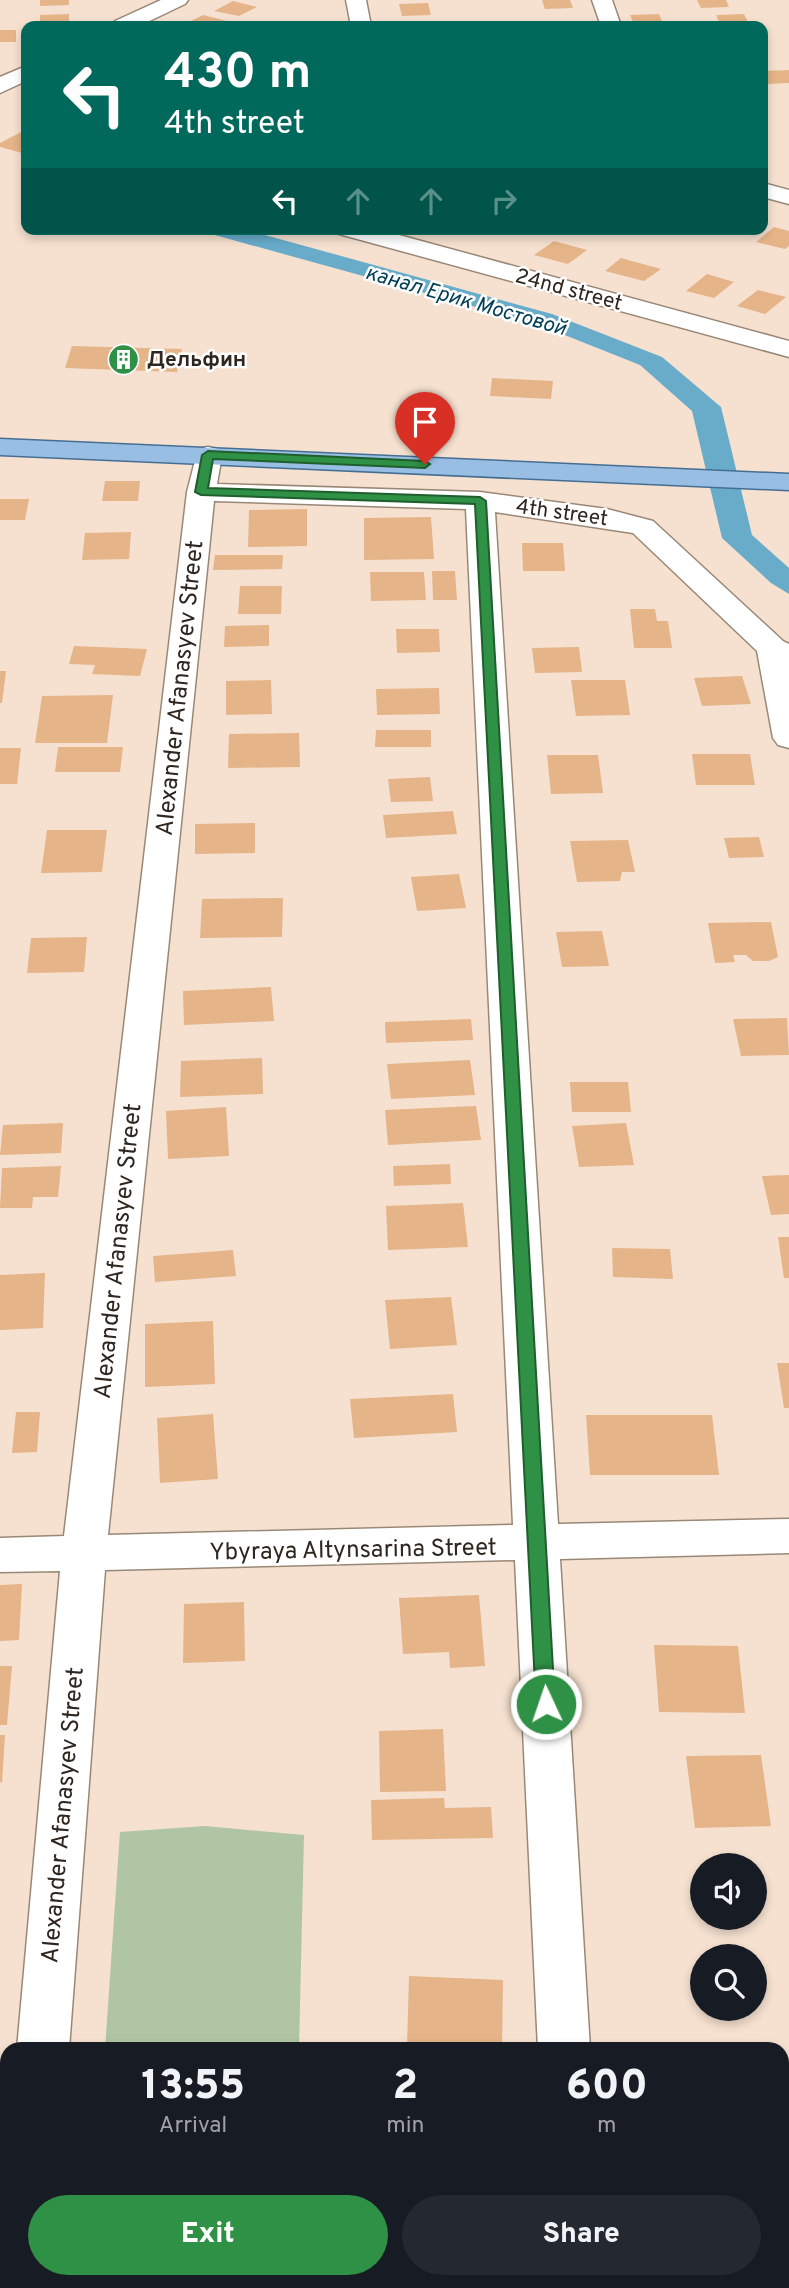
<!DOCTYPE html>
<meta charset="utf-8">
<style>
:root{--surface:#171b24;--page:#242831;--text:#f1f3f6;--muted:#9ea1a6;--accent:#2f9145}
body{margin:0;font-family:Overpass,sans-serif;background:var(--page);color:var(--text);height:100vh;display:flex;flex-direction:column;font-size:26px;white-space:nowrap}
*{box-sizing:border-box;margin:0}
p{font-size:23px;color:var(--muted)}
.icon{flex:none;width:38px;height:38px;fill:none;stroke:currentColor;stroke-width:2;stroke-linecap:round;stroke-linejoin:round}
.map{position:relative;flex:1;overflow:hidden}
.details{position:absolute;left:0px;top:2042px;width:789px;height:247px;display:flex;flex-direction:column;background:var(--surface);border-radius:21px 21px 0 0;box-shadow:0 4px 10px #0003}
.details>*{flex:none}
.guide{position:absolute;left:21px;top:21px;width:747px;height:214px;border-radius:14px;box-shadow:0 4px 10px #0003;background:#00695c;color:#fff;overflow:hidden}
.controls{position:absolute;left:690px;top:1853px;display:grid;gap:14px}
.controls a{display:grid;place-items:center;width:77px;height:77px;border-radius:50%;background:var(--surface);box-shadow:0 4px 10px #0003;font-size:35px}
.pin{position:absolute;display:grid;place-items:center;width:60px;height:60px;color:#fff;margin:-72px -30px;border-radius:50% 50% 50% 0;rotate:-45deg;box-shadow:0 0 7px #0007}
.pin .icon{rotate:45deg}
.me{position:absolute;width:77px;margin:-38px;rotate:357deg;stroke-linejoin:round;filter:drop-shadow(0 0 5px #0008)}
.turn{display:flex;align-items:center;gap:24px;height:147px;padding:0 28px;font-size:32px}
.turn .icon{width:91px;height:91px;stroke-width:2.5}
.turn b{display:block;font-size:49px;line-height:60px}
.lanes{display:flex;align-items:center;height:66px;padding:0 28px;background:#0003;justify-content:center;gap:35px;direction:ltr}
.lanes .off{opacity:.35}
.eta{display:flex;justify-content:space-evenly;align-items:center;height:119px;text-align:center}
.eta b{font-size:42px;font-weight:800;line-height:49px}
.action{display:flex;gap:14px;margin-top:auto;padding:14px 28px}
.action a{flex:1;height:80px;border-radius:42px;background:var(--accent);color:#fff;font-size:28px;font-weight:800;line-height:80px;text-align:center}
.action a+a{background:var(--page);color:var(--text)}
.map>svg:first-child{display:block}
</style>
<div class="map">
<svg width="789" height="2288" viewBox="0 0 789 2288">
<rect width="100%" height="100%" fill="#f6e1d0"/>
<path fill="#afc5a3" d="M205,1826L304,1835L299,2049H105L120,1832Z"/>
<path fill="#68acca" d="M193,229H243L552,314L662,357L721,407L752,535L789,568V594L771,583L722,538L692,411L640,365L537,324Z"/>
<path fill="#e5b488" d="M40,0H69V5L40,6Z
M542,0H570L573,8L545,9Z
M697,0H726L729,7L701,8Z
M233,1L257,7L239,16L214,11Z
M428,3L431,15L402,16L399,4Z
M69,14V26H40V15Z
M659,14L664,26H635L630,15Z
M744,14L750,26H721L716,15Z
M203,15L231,22L223,26L183,25Z
M435,21L436,26H407L406,22Z
M0,30H16V42H0Z
M789,70V83L768,84L763,75V71Z
M23,131L26,132V154L0,147V143Z
M774,227L789,231V246L785,249L756,242Z
M554,241L587,250L568,264L534,255Z
M621,258L661,269L644,281L605,271Z
M707,274L734,282L714,298L686,291Z
M758,290L786,297L765,314L737,306Z
M72,346L182,349L177,372L65,368Z
M492,378L553,381L551,399L490,396Z
M105,481H140L138,501H102Z
M0,499H29L25,520H0Z
M307,509V546L248,547L249,510Z
M431,517L434,559L364,560V518Z
M131,532L129,559L82,560L85,533Z
M522,543H563L565,571H523Z
M215,555H283L282,569L213,570Z
M432,571H455L457,600H433Z
M370,572H424L426,600L371,601Z
M240,586H282L281,614H238Z
M630,609H655L657,621H668L672,648H634Z
M269,625V646L224,647L225,626Z
M396,629H439L440,652L397,653Z
M74,646L147,649L140,676L92,674L95,665L69,664Z
M579,647L582,672L535,673L532,648Z
M0,671H6L2,703H0Z
M742,676L751,704L702,706L694,678Z
M271,680L272,714L226,715V681Z
M571,680H625L630,715L576,716Z
M439,688L440,714L377,715L376,689Z
M113,695L107,743H35L42,696Z
M376,730H431V747H375Z
M299,733L300,767L228,768L229,734Z
M58,747H123L120,772H55Z
M0,748H21L17,784H0Z
M692,754H750L755,785H696Z
M547,755H598L603,793L551,794Z
M430,777L433,801L391,802L388,779Z
M453,811L457,834L386,838L383,815Z
M255,823V853L195,854V824Z
M47,830H107L102,872L41,873Z
M759,837L764,857L729,858L724,838Z
M628,840L635,872H622L620,881L577,882L570,841Z
M459,874L466,908L417,911L411,877Z
M283,898L282,937L200,938L202,899Z
M771,922L778,957L769,961H753L746,955H733L735,962L715,963L708,923Z
M602,931L609,966L562,967L556,932Z
M87,937L84,972L27,973L31,938Z
M271,987L274,1021L184,1025L183,991Z
M787,1018L789,1055L741,1056L733,1019Z
M471,1019L473,1040L386,1043L385,1022Z
M262,1058L263,1094L180,1097L181,1061Z
M470,1060L475,1095L391,1099L387,1064Z
M570,1082H628L631,1112H572Z
M476,1106L481,1140L388,1145L385,1110Z
M226,1107L229,1156L168,1159L166,1111Z
M63,1123L61,1153L0,1155L3,1125Z
M626,1123L634,1165L579,1167L572,1126Z
M450,1164L451,1184L394,1186L393,1166Z
M61,1166L58,1197H33L32,1208H0L2,1168Z
M789,1175V1214L771,1215L762,1176Z
M463,1203L468,1247L388,1250L386,1206Z
M778,1237H789V1278H784Z
M612,1248L670,1249L673,1279L613,1277Z
M233,1250L236,1276L155,1282L153,1256Z
M45,1273L43,1328L0,1330V1275Z
M451,1297L457,1345L390,1349L385,1300Z
M213,1321L215,1384L145,1387V1324Z
M777,1363H789V1408H784Z
M453,1394L457,1432L354,1438L350,1399Z
M16,1412H40L37,1452L12,1453Z
M213,1414L218,1479L160,1483L157,1418Z
M586,1415H712L719,1475H590Z
M22,1584L19,1640L0,1641V1585Z
M479,1595L485,1666L450,1668L449,1652L403,1654L399,1598Z
M244,1602L245,1661L183,1663L184,1604Z
M654,1645L738,1646L745,1713L659,1712Z
M0,1666H12L7,1725H0Z
M443,1729L446,1791L380,1792L379,1731Z
M0,1735H5L2,1783L0,1782Z
M761,1755L771,1826L695,1828L686,1756Z
M444,1798L445,1808L491,1807L493,1838L372,1840L371,1800Z
M409,1976L503,1980L502,2049L407,2047Z
M94,2282H194V2288H94Z
M658,2282H736L737,2286L659,2288Z"/>
<g fill="none" stroke-linecap="round" stroke-linejoin="round">
<defs>
<path id="minor" d="M161,0H188L185,4L139,26H112L115,21Z
M346,0H366L371,26H351Z
M592,0H612L621,26H601Z
M26,66V81L0,93V77Z
M763,183L789,190V204L763,197Z
M336,229H377L789,341V357L339,234Z
M208,447L218,449L222,455L217,484L480,492L607,509L653,521L783,641L789,644V748L778,745L773,738L757,651L633,533L495,512L558,1524L789,1519V1553L560,1559L590,2049H538L515,1560L105,1570L69,2049H17L60,1571L0,1572V1538L64,1536L187,492L198,449ZM214,501L466,509L513,1525L108,1535Z
M7,2262V2282H52V2288H0V2273Z
M549,2282H605V2288H549Z"/>
<path id="major" d="M0,439L789,474V490L0,455Z"/>
</defs>
<use href="#minor" stroke="#9a8877" stroke-width="3"/>
<use href="#major" stroke="#466e93" stroke-width="3"/>
<use href="#minor" fill="#fff" fill-rule="evenodd"/>
<use href="#major" fill="#98bfe3" fill-rule="evenodd"/>
</g>
<path fill="#2f9145" stroke="#1f5e2d" stroke-width="2" d="M208,451L425,461L430,464L425,468L213,459L208,488L480,497L486,501L555,1704L553,1709H539L536,1704L475,504L201,495L195,492L202,455Z"/>
<defs>
<symbol id="building-disc" viewBox="-11 -11 22 22"><circle r="9.5" fill="#2f9145" stroke="#fff"/><path d="M-4-6H4V6H1V3H-1V6H-4ZM-2.5-4.3h1.7v1.8h-1.7ZM.8-4.3h1.7v1.8H.8ZM-2.5-1h1.7V.8h-1.7ZM.8-1h1.7V.8H.8Z" fill="#fff"/></symbol>
</defs>
<g fill-rule="evenodd">
<use href="#building-disc" x="106" y="342" width="35" height="35"/>
</g>
<g text-anchor="middle" stroke-width="5" stroke-linejoin="round" paint-order="stroke">
<g font-size="21" fill="#2e261f" stroke="#fff">
<text transform="translate(569 289) rotate(15)" y="7">24nd street</text>
<text transform="translate(562 512) rotate(8)" y="7">4th street</text>
</g>
<g font-size="21" font-style="italic" fill="#024056" stroke="#fff">
<text transform="translate(466 300) rotate(16)" y="7">канал Ерик Мостовой</text>
</g>
<g font-size="21" font-weight="bold" fill="#2e261f" stroke="#fff" text-anchor="start">
<text x="147" y="366">Дельфин</text>
</g>
<g font-size="24" fill="#2e261f" stroke="#fff">
<text transform="translate(179 688) rotate(-84)" y="8">Alexander Afanasyev Street</text>
<text transform="translate(117 1251) rotate(-84)" y="8">Alexander Afanasyev Street</text>
<text transform="translate(353 1549) rotate(-1)" y="8">Ybyraya Altynsarina Street</text>
<text transform="translate(62 1815) rotate(-85)" y="8">Alexander Afanasyev Street</text>
</g>
</g>
</svg>
<div class="controls">
<a><svg class="icon" aria-label="sound" viewBox="0 0 24 24"><path d="M4 9h4l5-4v14l-5-4H4zM17 9q2 3 0 6"/></svg></a>
<a><svg class="icon" aria-label="search" viewBox="0 0 24 24"><circle cx="10" cy="10" r="6"/><path d="M15 15l6 6"/></svg></a>
</div>
<div class="pin" style="left:425px;top:464px;background:#d93025"><svg class="icon" aria-label="arrive" viewBox="0 0 24 24"><path d="M6 21V4h12l-3 4 3 4H6"/></svg></div>
<svg class="me" style="left:546px;top:1704px" viewBox="-20 -20 40 40"><circle r="17" fill="#2f9145" stroke="#fff" stroke-width="3"/><path d="M0-11L8 9 0 5-8 9z" fill="#fff"/></svg>
<div class="guide">
<div class="turn"><svg class="icon" aria-label="left" viewBox="0 0 24 24"><path d="M17 20v-9H6M10 6l-5 5 5 5"/></svg><div><b>430 m</b>4th street</div></div>
<div class="lanes"><svg class="icon" aria-label="left" viewBox="0 0 24 24"><path d="M17 20v-9H6M10 6l-5 5 5 5"/></svg><svg class="icon off" aria-label="ahead" viewBox="0 0 24 24"><path d="M12 20V5M6 11l6-6 6 6"/></svg><svg class="icon off" aria-label="ahead" viewBox="0 0 24 24"><path d="M12 20V5M6 11l6-6 6 6"/></svg><svg class="icon off" aria-label="right" viewBox="0 0 24 24"><path d="M7 20v-9h11M14 6l5 5-5 5"/></svg></div>
</div>
<section class="details">
<div class="eta">
<div><b>13:55</b><p>Arrival</p></div>
<div><b>2</b><p>min</p></div>
<div><b>600</b><p>m</p></div>
</div>
<div class="action"><a>Exit</a><a>Share</a></div>
</section>
</div>
